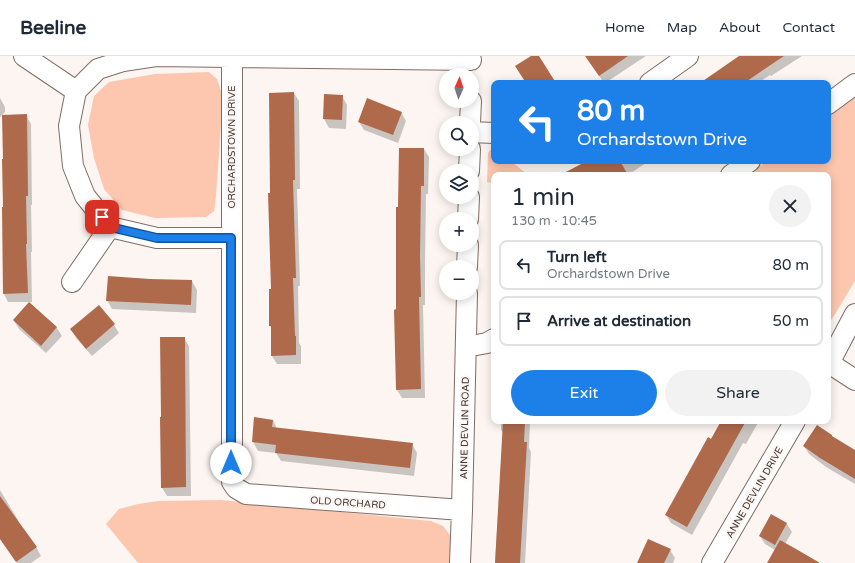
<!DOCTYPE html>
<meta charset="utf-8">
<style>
:root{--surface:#fff;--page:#f2f2f3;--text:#1f2937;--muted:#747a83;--line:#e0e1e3;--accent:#1d7fe8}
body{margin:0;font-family:"Varela Round",sans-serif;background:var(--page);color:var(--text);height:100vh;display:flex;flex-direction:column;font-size:15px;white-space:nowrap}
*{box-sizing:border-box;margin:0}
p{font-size:13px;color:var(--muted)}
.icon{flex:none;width:22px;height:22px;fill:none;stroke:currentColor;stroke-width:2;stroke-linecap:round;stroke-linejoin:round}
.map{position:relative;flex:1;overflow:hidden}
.panel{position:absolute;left:491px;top:116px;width:340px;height:252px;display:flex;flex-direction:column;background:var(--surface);border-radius:8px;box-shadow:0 2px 10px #0003}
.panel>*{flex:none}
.banner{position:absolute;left:491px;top:24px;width:340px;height:84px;border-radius:8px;box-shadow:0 2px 10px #0003;background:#1d7fe8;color:#fff;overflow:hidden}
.needle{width:26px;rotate:3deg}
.buttons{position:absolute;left:439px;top:12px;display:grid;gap:8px}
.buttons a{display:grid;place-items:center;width:40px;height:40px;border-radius:50%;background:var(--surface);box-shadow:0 2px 10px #0003;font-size:20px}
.pin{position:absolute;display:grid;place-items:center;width:34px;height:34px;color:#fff;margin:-17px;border-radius:8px;box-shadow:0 2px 6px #0006}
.me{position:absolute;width:44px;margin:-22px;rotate:0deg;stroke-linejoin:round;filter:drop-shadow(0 0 3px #0008)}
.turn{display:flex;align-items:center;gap:14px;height:84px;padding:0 20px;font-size:18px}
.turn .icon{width:52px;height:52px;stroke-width:2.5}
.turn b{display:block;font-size:28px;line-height:34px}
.round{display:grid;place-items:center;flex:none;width:42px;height:42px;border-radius:21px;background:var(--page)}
.overview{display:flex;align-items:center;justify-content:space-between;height:68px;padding:0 20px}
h1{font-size:24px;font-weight:600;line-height:30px}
.primary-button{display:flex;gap:8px;margin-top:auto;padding:8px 20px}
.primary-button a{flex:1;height:46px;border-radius:24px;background:var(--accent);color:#fff;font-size:16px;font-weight:600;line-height:46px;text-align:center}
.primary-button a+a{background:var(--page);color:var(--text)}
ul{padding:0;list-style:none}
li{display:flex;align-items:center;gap:12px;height:50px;margin:0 8px 6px;padding:0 12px;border:2px solid var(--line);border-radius:8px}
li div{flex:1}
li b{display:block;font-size:15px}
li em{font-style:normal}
header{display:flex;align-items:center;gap:24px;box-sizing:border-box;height:56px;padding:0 20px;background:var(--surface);border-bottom:1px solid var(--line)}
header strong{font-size:19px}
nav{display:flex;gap:22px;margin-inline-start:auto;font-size:14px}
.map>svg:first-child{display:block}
</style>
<header>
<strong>Beeline</strong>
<nav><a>Home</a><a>Map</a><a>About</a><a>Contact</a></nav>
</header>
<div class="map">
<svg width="855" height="507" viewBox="0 0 855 507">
<rect width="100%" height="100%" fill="#fdf5f1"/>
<path fill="#fdc6ae" d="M209,16L217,23L223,41L216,139L214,155L206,161L155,162L122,154L104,133L94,102L88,69L94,40L109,26L155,18Z
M855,32V225L832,263L828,265V119H748L767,105H828V56Z
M494,90V105H511L528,119H494V127L487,126L488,97Z
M221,444L431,465L443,470L450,479L454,489L451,507H138L106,468L119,453L138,448L158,445Z"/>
<path fill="#0003" d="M586,0H646L605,27H604Z
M744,0H802L771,20L770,19L758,27H704Z
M294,37L299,45L300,133H297L300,230H298L299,287L301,290V308H277L272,300V273L270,270V234H272L271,138Z
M325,39L342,40L347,49L346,73L329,72L324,63Z
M0,42L5,51V56L0,61Z
M401,56L406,65L398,87L364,74L359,66Z
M26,59L31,68L32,149H31L32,196H31L32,246H8L4,238V152Z
M424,93L429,101L428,138H426L425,209V249H423L425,342H402L397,334V254L399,152Z
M589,105H649L628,119H563Z
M150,224L192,225L197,234L196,257L112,253L107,244Z
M30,247L57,272L62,280L46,297L19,273L14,265Z
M99,251L114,269L119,277L92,300L76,282L72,274Z
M184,282L189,290L191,440H167L162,432Z
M255,362L273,364L277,373L412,388L417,397L414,420L281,405L276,397L258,395L253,386Z
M501,365H530L529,392L531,396L525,507H495L503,377L501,374Z
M722,365H759L746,388L743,387L692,479L671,467L666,459Z
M804,390L855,395V428L826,411L809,398Z
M0,434L18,464L16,465L36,491L41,500L31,507H17L0,483Z
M771,459L787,468L792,476L785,488L818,507H770L775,494L765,488L760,480Z
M670,494L675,502L673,507H638Z"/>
<path fill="#ae6a4b" d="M531,0H539L556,27H526L515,10Z
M585,0H628L599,20Z
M739,0H784L744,27H700Z
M294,36L295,124H293L296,222H293L295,280H296V299L271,300V270H269V233H271L268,137H270L269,37Z
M324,38L343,39L342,64L323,63Z
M367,42L402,56L393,79L358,66Z
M27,58L28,140H26L27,188H26L28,237L3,238L2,151H3L2,103H3L2,59Z
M399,92H424V130H421L420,200L421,241H419L421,333L396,334L394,254L396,253V151H398Z
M587,105H620L628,119H560Z
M108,220L150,223L192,224L191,249L106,245Z
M29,246L57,271L41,290L13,264Z
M99,249L115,268L86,293L70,273Z
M160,281H185L186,431L161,432L160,361H161Z
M254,361L273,364L272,371L413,387L410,412L275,397L276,389L252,386Z
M503,365H525L524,386H527L520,507H495Z
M721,365H746L687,471L665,459L708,381L711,383Z
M817,369L832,379V380L855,394V423L820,402L803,390Z
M0,440L37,491L16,506L0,483Z
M771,458L787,467L775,489L759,480Z
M648,483L671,493L664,507H637Z
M780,484L796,493L820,507H767Z"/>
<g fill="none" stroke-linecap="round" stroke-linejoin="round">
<defs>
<path id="street" d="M24,0L76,35
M650,27L688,0
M828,48L855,28
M470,67L471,45
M472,76L494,77
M469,115L470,93
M731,119L750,105
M468,163L469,141
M231,182H157L110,171L85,140L73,110L69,70L76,35L98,13L123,5L156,0L232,1
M467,211L468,189
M72,226L110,171
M466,291L487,287L494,283
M829,307L855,324
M828,309L855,258
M462,454L246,438L236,432L232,426V1L471,4
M460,507L462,454L467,237
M712,507L795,365"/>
</defs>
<use href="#street" stroke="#7e6d65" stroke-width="22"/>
<use href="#street" stroke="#fff" stroke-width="20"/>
</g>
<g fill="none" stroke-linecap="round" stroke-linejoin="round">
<defs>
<path id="route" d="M102,161L110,171L157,182H231V407"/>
</defs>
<use href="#route" stroke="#135397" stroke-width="10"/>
<use href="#route" stroke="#1d7fe8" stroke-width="7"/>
</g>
<g text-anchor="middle" stroke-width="4" stroke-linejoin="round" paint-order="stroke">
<g font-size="10" fill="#3e3733" stroke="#fdf5f1">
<text transform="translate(231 91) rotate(-90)" y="4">ORCHARDSTOWN DRIVE</text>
<text transform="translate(464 372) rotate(-89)" y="4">ANNE DEVLIN ROAD</text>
<text transform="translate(754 436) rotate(-60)" y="4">ANNE DEVLIN DRIVE</text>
<text transform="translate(348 446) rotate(4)" y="4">OLD ORCHARD</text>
</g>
</g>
</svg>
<div class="buttons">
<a><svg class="needle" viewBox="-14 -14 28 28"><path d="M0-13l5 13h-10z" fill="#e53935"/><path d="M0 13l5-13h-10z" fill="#747a83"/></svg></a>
<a><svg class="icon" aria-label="search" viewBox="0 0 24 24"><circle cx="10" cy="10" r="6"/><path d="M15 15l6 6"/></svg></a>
<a><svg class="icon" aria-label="layers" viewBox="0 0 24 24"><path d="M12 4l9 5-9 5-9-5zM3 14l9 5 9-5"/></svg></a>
<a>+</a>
<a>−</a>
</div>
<div class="pin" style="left:102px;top:161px;background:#d93025"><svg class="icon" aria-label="arrive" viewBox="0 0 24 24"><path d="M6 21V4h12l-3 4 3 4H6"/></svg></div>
<svg class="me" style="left:231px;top:407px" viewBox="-20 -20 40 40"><circle r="19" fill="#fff"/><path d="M0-13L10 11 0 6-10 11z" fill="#1d7fe8"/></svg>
<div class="banner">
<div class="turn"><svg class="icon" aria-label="left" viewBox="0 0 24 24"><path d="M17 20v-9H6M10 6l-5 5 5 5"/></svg><div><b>80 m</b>Orchardstown Drive</div></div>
</div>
<section class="panel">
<div class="overview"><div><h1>1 min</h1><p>130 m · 10:45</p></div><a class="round"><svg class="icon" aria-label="close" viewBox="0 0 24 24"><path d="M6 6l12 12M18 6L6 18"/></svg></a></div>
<ul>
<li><svg class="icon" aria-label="left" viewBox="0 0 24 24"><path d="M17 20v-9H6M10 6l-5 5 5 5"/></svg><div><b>Turn left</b><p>Orchardstown Drive</p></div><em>80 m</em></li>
<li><svg class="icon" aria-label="arrive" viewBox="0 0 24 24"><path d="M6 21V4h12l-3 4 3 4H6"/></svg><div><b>Arrive at destination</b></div><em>50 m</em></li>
</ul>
<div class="primary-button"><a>Exit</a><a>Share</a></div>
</section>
</div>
